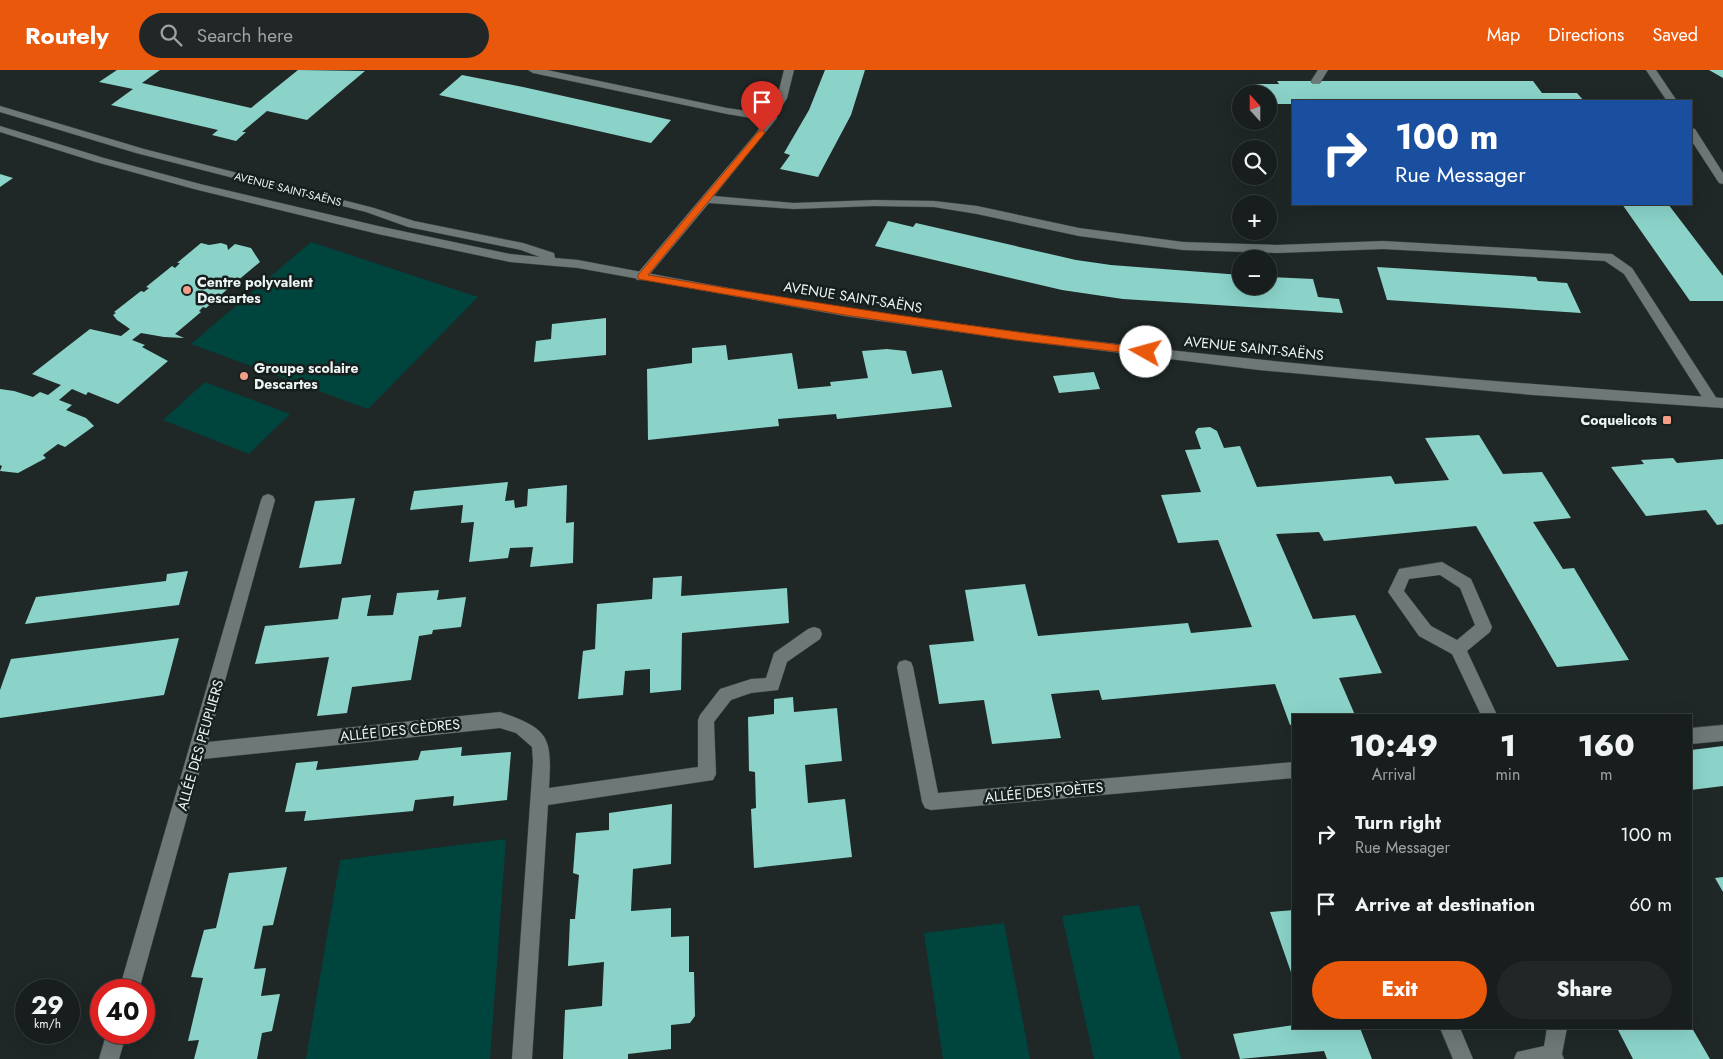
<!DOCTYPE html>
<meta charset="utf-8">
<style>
:root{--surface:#171e1d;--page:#202726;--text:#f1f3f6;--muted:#9ea2a4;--line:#363c3b;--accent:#ea580c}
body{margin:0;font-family:Jost,sans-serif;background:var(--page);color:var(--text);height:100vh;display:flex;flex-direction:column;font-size:19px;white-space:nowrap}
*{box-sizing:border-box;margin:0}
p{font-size:16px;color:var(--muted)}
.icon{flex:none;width:28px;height:28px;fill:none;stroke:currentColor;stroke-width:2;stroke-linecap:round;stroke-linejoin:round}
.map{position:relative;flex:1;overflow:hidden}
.details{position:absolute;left:1292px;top:644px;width:400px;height:315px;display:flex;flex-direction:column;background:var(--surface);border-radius:0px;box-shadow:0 5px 20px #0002,0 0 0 1px var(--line)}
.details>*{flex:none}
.hud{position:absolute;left:1292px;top:30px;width:400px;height:105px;border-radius:0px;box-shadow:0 5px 20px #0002,0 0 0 1px var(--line);background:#1a4fa0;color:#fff;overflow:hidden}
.needle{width:32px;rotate:339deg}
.tools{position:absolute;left:1232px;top:15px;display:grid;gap:10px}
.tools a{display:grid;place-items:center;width:45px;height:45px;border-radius:50%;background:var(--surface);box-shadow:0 5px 20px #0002,0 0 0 1px var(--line);font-size:25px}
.speed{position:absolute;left:15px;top:909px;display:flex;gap:10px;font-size:25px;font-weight:700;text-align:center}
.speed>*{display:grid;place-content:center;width:65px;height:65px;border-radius:50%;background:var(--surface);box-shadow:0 5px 20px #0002,0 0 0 1px var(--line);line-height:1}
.speed small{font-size:12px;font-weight:400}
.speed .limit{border:8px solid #d22;background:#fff;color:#111}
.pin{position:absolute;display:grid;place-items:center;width:42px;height:42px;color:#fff;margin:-51px -21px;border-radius:50% 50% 50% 0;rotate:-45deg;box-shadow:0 0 5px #0007}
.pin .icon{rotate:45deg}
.me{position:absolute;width:55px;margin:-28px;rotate:277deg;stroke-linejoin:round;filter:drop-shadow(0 0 4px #0008)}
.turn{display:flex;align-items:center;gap:18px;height:105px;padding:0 20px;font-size:22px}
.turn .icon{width:65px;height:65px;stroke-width:2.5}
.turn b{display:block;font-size:35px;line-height:42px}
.eta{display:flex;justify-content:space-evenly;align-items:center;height:85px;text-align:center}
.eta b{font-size:30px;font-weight:800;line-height:35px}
.primary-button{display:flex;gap:10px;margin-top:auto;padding:10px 20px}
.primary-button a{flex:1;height:58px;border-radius:30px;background:var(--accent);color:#fff;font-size:20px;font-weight:800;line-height:58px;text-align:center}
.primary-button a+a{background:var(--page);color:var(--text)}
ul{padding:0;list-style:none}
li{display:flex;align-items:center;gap:15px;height:70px;padding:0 20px}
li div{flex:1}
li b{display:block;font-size:19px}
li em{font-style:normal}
header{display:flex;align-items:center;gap:30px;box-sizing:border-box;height:70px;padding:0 25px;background:var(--accent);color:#fff}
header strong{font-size:24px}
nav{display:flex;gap:28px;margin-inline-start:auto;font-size:18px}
.search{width:350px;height:45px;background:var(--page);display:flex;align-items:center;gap:12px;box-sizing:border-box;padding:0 18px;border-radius:28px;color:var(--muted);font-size:19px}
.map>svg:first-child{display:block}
</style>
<header>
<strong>Routely</strong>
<div class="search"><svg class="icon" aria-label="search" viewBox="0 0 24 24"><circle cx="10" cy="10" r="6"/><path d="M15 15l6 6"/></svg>Search here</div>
<nav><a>Map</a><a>Directions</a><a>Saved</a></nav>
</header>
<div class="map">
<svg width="1723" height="989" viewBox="0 0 1723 989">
<rect width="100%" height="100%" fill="#1f2827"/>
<path fill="#00443e" d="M311,172L478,227L368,339L191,274Z
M205,312L290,344L249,384L163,350Z
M506,769L490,989H306L340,790Z
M1139,835L1181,989H1094L1062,846Z
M1004,853L1030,989H943L924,863Z"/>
<path fill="#8bd3c9" d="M117,0H160L142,13L251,38L298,0L365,1L307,50L267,41L242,62H246L236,71L212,65L218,60L111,35L133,19L99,12Z
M825,0H865L851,45L818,107L780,99L790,85L784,83L809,40Z
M1709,0H1723V8Z
M462,5L523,17L671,50L651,73L439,25Z
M1277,11H1533L1542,23H1577L1584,31H1294V34H1269V24H1259L1255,14H1279Z
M0,104L13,108L0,117Z
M1622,134H1668L1723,206V231H1690Z
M888,151L913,157L916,153L1076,190L1111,195L1241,205V216H1269V207L1313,209L1318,227L1339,229L1343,243L1123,229L1062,220L875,176Z
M201,173L209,175L221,173L227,175L228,180L235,174L251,178L260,192L236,212H234L229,215L231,216L206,238L203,237L199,241L201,242L175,264L184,268L164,267L141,263L132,270L145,275L142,277L168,291L118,334L88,322L86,325L72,319L59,330L72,335L66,340L86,348L94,356L65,377L58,374L43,385L46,388L18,403L0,401L2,396L0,395V319L14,321L33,327L40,322L48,325L61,315L32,304L90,259L121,266L130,259L117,250L113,245L116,243L114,242L141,221L144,222L149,218L146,217L172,196L175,198L180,193H177Z
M1377,197L1536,207L1538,211L1567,213L1581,243L1387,230Z
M606,248V285L534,292L536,271L551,269L552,254Z
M726,275L728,290L792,283L798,319L831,316L830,312L868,308L862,281L887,279L906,281L912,304L942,300L952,337L837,349L836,344L778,349L779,356L648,370L647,299L692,293V278Z
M1094,302L1100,319L1059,323L1053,306Z
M1210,357L1217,361L1224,378L1240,376L1257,417L1391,406L1395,414L1449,410L1425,368L1479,365L1503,404L1542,402L1571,448L1533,452L1563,499L1574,498L1629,590L1557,597L1476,456L1324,471L1319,462L1276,464L1313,549L1355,545L1382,603L1339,608L1355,645H1294V654L1290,655L1275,614L1102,630L1099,620L1051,624L1061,668L992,674L984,630L939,634L929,575L974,571L965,520L1025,514L1038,566L1188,553L1191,563L1252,557L1218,470L1178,473L1161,425L1201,422L1185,380L1201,379L1195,362L1198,358Z
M1673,388L1677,393L1723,389V454L1717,455L1706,440L1646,446L1611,397L1644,394L1641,390Z
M508,412L505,431L514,430L515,438L527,436L528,419L567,415L566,453L574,452L573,493L530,497L533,477L510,478L508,488L469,492L474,452L461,453L463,435L410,440L414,421Z
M355,428L341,494L299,498L315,431Z
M188,501L179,535L25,554L36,527L166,511L167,504Z
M682,506L681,526L787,518L789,553L682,563L681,620L650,623V599L625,601L623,625L578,629L583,581L595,579L597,534L652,529L653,508Z
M439,520L437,530L466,527L461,557L433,560L432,564L419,566L411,610L352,617L347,643L317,646L329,587L255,594L265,556L338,549L342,528L371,525L367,546L393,545L397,523Z
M179,568L164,625L0,648V620L11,589Z
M793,627L794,642L837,638L842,691L805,695L808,733L845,729L852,787L754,798L751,739L756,738L755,702L749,701L748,647L774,644V629Z
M1723,676V716L1691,720V680Z
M462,677L461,686L511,682L507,730L453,736L454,726L415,730L413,741L304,751L306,741L285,742L296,693L318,691L316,700L418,690L421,681Z
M672,734L671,794L633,799L631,841L671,838V867L689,866V902H694L695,946L690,953L671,955V979L628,984V989H563L565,940L602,936L603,912L604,892L568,896L570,849H575L579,805L573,803L576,763L609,760V743Z
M287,797L273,855L263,856L254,899L266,898L261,926L280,924L272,961L262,963L257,989H194L199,970L188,971L203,908L191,907L204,860L216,858L229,803Z
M1723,807V822L1715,808Z
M1294,840V908H1293L1270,842Z
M1294,955V958H1360L1372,989H1327L1324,981L1240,989L1233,964Z
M1617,958H1692L1710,989H1633Z"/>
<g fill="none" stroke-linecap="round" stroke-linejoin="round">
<defs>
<path id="service" d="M528,0H547L727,38L767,44L777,28L784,0H794L787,28L776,46L777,48L714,126L794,133L874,130L934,131L977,136L1079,158L1183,172L1277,175L1383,171L1612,184L1632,198L1719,332L1717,335H1707L1624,204L1605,191L1383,179L1277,183L1183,180L1079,166L977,144L934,137L874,136L794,139L709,133L645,210H637L635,207L637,204L757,62L764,50L727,44L533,3Z
M1318,0H1328L1320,13H1312L1311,11Z
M1442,492L1471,509L1492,557L1490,562L1467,581L1497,645H1481L1452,584L1419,566L1388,522L1399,499ZM1440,505L1460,518L1475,555L1457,570L1431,556L1404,521L1409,509Z
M905,590L911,592L913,597L938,723L1294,692V708L931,740L925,738L922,732L897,597L899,592Z
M1723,655V671L1691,674V658Z"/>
<path id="minor" d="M1646,0H1656L1677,31H1667Z
M1691,58L1695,59L1723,103V114L1719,113L1691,70Z
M268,424L273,426L275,430L208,672L500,642C550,659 552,667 549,718L698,697V650L700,645L720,619L751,609L766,608L774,583L808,559L814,557L820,559L822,564L820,569L787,592L778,620L751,623L731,630L714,652L716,704L713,710L548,735L532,989H512L533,692L532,677L516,663L500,658L203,689L139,920H119L261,430L263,426Z
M1440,958H1460L1473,989H1453Z
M1547,958H1567L1562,984L1564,989H1514L1517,982L1544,976Z
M107,962H127L119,989H99Z"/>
<path id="tertiary" d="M0,36L144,79L374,138L414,151L523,173L554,183L555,188L578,190C667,207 757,224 846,238C1137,282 1430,308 1723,328V338L1533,325L1259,300L1015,270L845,246L578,198L510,192L378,164L194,119L96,92L0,62V56L104,88L200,114L378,156L510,184L540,187L521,180L408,157L366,142L136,83L0,42Z"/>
</defs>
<use href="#service" stroke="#3b4342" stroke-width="1"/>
<use href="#minor" stroke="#3b4342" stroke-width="1"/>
<use href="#tertiary" stroke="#3b4342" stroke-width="1"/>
<use href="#service" fill="#6d7877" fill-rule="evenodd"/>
<use href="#minor" fill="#6d7877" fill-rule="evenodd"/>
<use href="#tertiary" fill="#6d7877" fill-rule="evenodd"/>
</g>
<path fill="#ea580c" stroke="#983908" d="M762,60L765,62L764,64L648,205C814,233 979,259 1146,278L1151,282L1146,285L1015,270L845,245L638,209V205L759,61Z"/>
<g fill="#f49e88" stroke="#161f1d" stroke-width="2">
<circle cx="187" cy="220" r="5"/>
<circle cx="244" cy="306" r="5"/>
<rect x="1662" y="345" width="10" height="10" rx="2.5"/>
</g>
<g text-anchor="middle" stroke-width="5" stroke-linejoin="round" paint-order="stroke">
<g font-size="11" fill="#eef4f3" stroke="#161f1d">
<text transform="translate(288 119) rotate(14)" y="4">AVENUE SAINT-SAËNS</text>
</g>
<g font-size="14" font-weight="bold" fill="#eef4f3" stroke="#161f1d" text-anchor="start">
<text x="197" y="217">Centre polyvalent<tspan x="197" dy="16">Descartes</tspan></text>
<text x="254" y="303">Groupe scolaire<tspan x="254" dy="16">Descartes</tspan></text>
<text x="1657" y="355" text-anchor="end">Coquelicots</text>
</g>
<g font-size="14" fill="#eef4f3" stroke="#161f1d">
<text transform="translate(853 227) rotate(9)" y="5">AVENUE SAINT-SAËNS</text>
<text transform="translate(1254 278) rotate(6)" y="5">AVENUE SAINT-SAËNS</text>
<text transform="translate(400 660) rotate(-6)" y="5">ALLÉE DES CÈDRES</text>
<text transform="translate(200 675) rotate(-74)" y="5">ALLÉE DES PEUPLIERS</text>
<text transform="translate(1044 722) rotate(-5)" y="5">ALLÉE DES POÈTES</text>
</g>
</g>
</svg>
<div class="tools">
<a><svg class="needle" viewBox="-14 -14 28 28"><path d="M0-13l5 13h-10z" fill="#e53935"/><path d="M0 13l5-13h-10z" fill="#9ea2a4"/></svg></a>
<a><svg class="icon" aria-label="search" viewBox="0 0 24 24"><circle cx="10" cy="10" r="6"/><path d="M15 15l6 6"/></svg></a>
<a>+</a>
<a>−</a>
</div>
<div class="speed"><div>29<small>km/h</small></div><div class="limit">40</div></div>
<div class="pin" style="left:762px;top:62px;background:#d93025"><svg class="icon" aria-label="arrive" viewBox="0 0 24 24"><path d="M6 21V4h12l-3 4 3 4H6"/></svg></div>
<svg class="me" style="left:1146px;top:282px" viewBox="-20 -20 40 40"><circle r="19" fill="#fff"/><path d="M0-13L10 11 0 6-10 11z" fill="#ea580c"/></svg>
<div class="hud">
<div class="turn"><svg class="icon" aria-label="right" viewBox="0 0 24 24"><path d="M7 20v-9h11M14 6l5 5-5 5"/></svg><div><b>100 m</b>Rue Messager</div></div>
</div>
<section class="details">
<div class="eta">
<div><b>10:49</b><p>Arrival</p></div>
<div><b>1</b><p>min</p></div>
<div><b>160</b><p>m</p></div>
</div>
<ul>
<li><svg class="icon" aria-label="right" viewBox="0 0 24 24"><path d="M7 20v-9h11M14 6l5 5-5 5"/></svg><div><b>Turn right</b><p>Rue Messager</p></div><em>100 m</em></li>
<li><svg class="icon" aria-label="arrive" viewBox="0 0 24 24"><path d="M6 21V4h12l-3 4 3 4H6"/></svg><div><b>Arrive at destination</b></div><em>60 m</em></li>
</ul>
<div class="primary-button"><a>Exit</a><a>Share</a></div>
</section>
</div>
